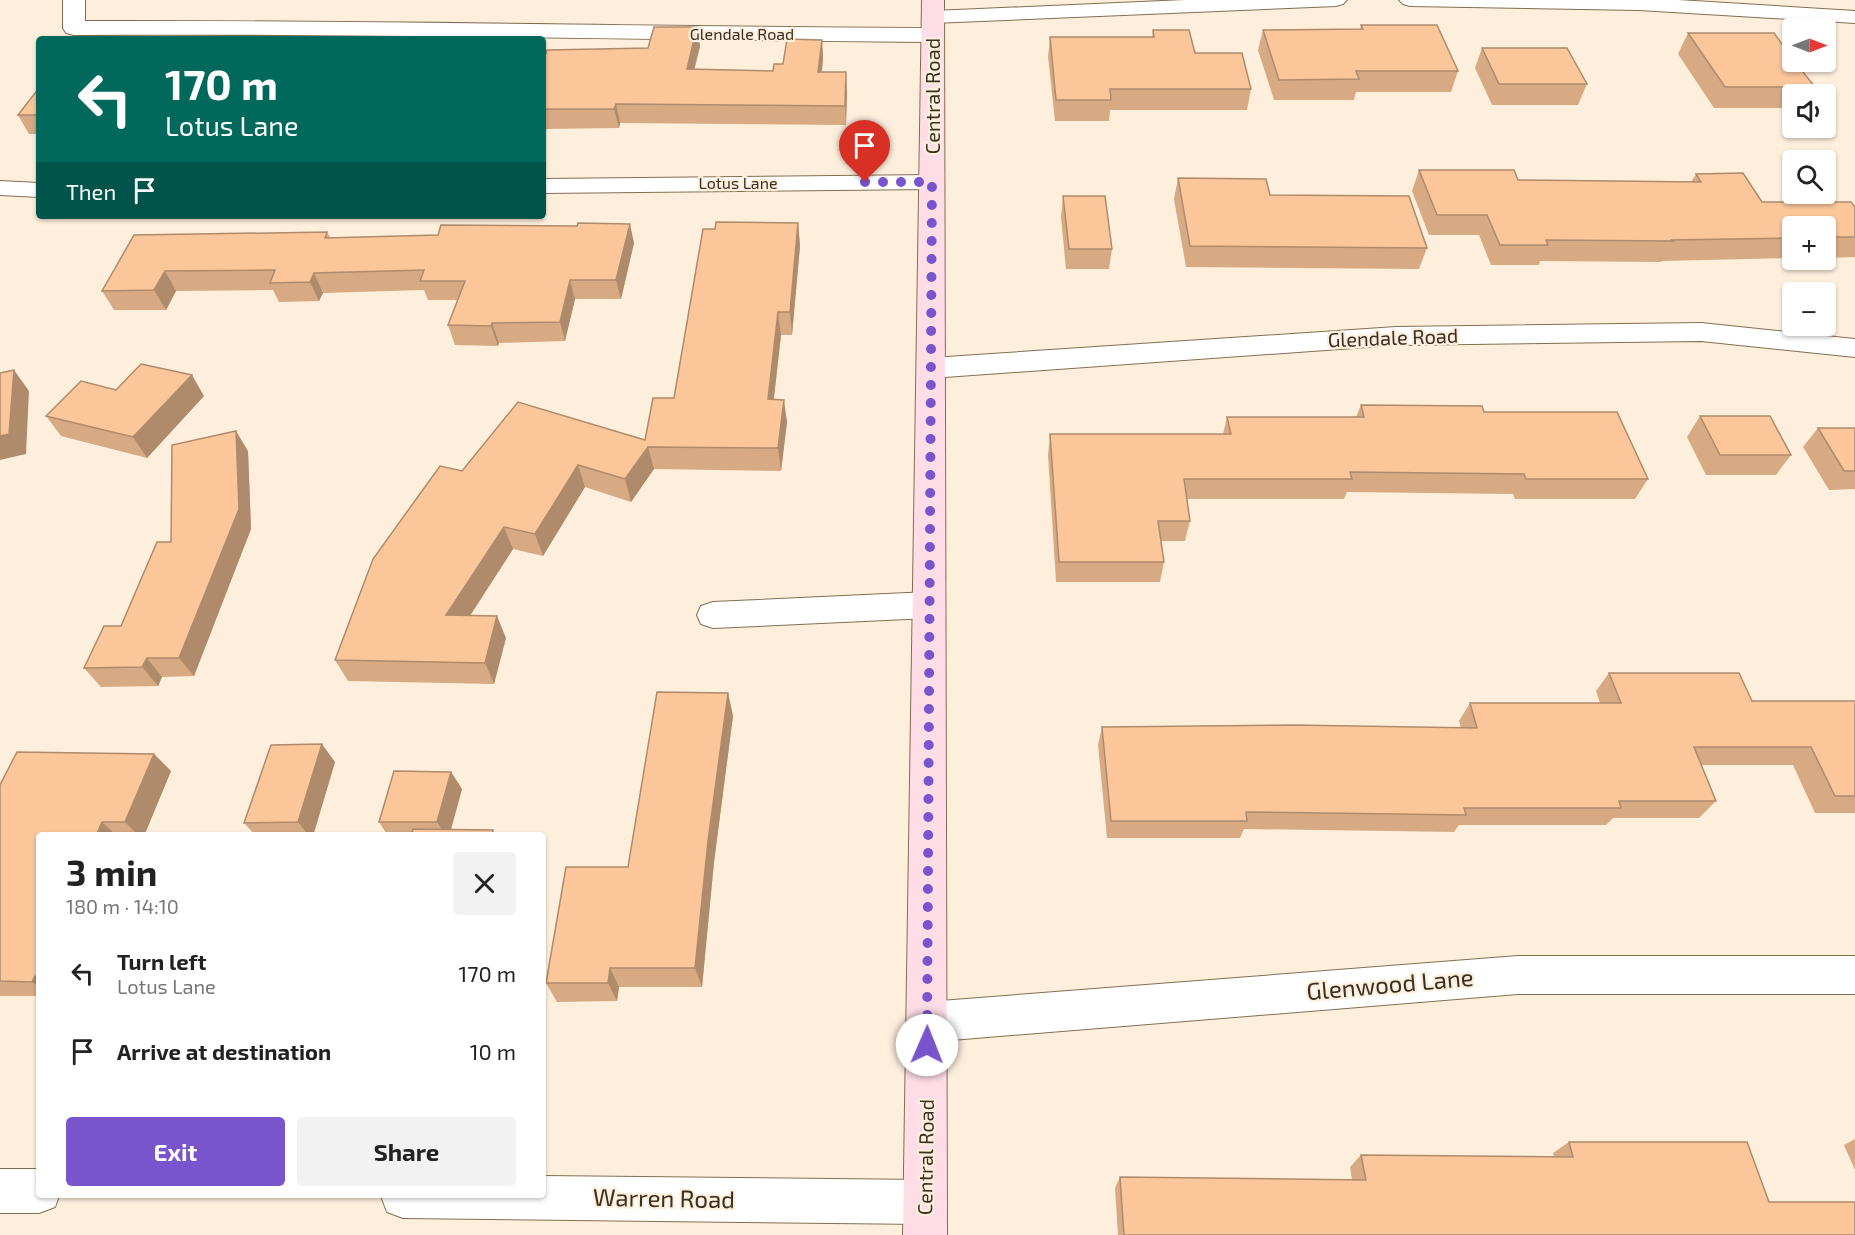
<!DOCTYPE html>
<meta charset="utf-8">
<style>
:root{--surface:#fff;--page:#f2f2f2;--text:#222;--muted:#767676;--accent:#7854cd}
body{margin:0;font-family:"Exo 2",sans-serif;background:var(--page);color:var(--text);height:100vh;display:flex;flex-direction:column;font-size:22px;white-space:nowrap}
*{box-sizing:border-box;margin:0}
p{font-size:20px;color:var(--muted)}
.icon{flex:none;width:33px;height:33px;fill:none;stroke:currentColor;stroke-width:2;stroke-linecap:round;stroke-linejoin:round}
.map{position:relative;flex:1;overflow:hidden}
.sheet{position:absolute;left:36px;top:832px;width:510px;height:366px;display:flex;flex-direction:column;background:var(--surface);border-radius:6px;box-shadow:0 2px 4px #0004}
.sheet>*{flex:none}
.banner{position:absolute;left:36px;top:36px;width:510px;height:183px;border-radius:6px;box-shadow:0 2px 4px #0004;background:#00695c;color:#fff;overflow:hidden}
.needle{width:39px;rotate:90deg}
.fabs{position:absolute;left:1782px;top:18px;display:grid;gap:12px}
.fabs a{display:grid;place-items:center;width:54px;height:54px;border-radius:6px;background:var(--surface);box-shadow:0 2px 4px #0004;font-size:30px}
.pin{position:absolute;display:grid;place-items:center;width:51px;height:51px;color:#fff;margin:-62px -26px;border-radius:50% 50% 50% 0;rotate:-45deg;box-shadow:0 0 6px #0007}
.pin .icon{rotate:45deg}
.me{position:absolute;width:66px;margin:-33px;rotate:1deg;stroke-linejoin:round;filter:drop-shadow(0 0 4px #0008)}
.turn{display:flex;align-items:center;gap:21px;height:126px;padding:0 30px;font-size:27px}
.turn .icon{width:78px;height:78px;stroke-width:2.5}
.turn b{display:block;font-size:42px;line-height:51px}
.then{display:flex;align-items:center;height:57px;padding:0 30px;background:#0003;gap:12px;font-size:22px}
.round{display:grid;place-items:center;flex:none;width:63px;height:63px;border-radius:6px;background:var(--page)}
.head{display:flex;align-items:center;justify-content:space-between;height:102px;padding:0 30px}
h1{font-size:36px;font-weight:700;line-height:45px}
.button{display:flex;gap:12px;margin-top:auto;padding:12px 30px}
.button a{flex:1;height:69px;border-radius:6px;background:var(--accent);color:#fff;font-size:24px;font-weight:700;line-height:69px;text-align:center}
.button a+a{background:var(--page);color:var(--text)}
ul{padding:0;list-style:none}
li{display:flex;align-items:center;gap:18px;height:78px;padding:0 30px}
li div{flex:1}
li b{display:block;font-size:22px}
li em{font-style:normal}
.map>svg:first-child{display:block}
</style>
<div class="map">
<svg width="1855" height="1235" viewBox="0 0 1855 1235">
<rect width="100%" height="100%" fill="#feefdd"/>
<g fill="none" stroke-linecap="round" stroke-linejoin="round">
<defs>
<path id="street" d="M63,0H85V21C368,20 650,27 933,28L941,30L944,35L941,40L933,42C647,40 360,33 74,35L66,33L63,28Z
M1185,0H1347L1343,4L1336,6L933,23L925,22L922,17L925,12L933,11Z
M1399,0H1678L1855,11V23L1639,10L1410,6L1403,4Z
M932,175L941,177L944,182L941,187L932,189L543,193V179Z
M0,181L39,183V197L0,195Z
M1701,323L1855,339V357L1701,341L1396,345L931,378L921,375L917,368L921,361L931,358L1396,327Z
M929,592L941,596L945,605L941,614L929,618L713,628L701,624L697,615L701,606L713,602Z
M1518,956H1855V994H1518L927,1042L913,1036L907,1022L913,1008L927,1002Z
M0,1169H39V1196H59L55,1207L39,1213H0Z
M543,1176L925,1180L941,1186L947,1202L941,1218L925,1224L403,1218L387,1212L381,1196H543Z"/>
<path id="secondary" d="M922,0H944L947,1235H903Z"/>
</defs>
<use href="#street" stroke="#836e52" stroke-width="2"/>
<use href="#secondary" stroke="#836e52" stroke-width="2"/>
<use href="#street" fill="#fff" fill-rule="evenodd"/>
<use href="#secondary" fill="#fedde7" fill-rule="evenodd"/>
</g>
<path fill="#d7aa84" d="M1361,25L1458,71L1451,92H1356L1354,100H1274L1258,50L1263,30L1360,29Z
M697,27L700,46L694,69L773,71L822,40L823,59L822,72L847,92L846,125L620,123L619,128L543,129V62L648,48Z
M1153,30L1195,53L1251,89L1247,110H1110L1109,121H1055L1048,57L1050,37H1152Z
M1688,33L1815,87L1810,94H1792V108H1714L1678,54Z
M1482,48L1587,84L1578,105H1492L1475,68Z
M18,115H39V134H29Z
M1419,170L1518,180L1691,182L1696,174L1762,202L1855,207V257L1826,258V226H1792V258L1662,261L1661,262L1540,261L1539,265H1491L1479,235H1429L1412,191Z
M1178,178L1270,195L1427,248L1419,269L1186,267L1174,199Z
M1063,196L1112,249L1109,269H1066L1061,217Z
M798,223L800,246L792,335H781L774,399L787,422L781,471L654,469L631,502L585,487L543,556L513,549L470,616L506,638L494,684L348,681L335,660L462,471L645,440L674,398L715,229Z
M327,232L330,237L634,243L621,299H575L565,341L499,343L498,346L455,345L448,325L458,300H428L424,290L323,293L319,301L279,302L273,290L176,291L166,310H114L102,291L134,235Z
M204,396L147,458L61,436L46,416Z
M1361,405L1484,412L1648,479L1635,499H1515L1513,494L1347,492L1344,499H1187L1190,521L1185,541H1161L1164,562L1160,582H1056L1048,455L1050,434H1223L1227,417H1356Z
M1700,416L1791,455L1776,475H1706L1687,437Z
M1818,428H1855V489L1829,490L1803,447Z
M248,451L251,529L194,676L162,677L158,686L101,687L84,668L121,626Z
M1609,673L1752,701H1855V813H1815L1793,765H1701L1716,801L1699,818H1613L1606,825H1459L1454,832L1244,829L1240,838H1107L1098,745L1102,727L1461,728L1459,721L1470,703H1600L1596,691Z
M728,693L733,716L714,862L702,987H619L617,1001L557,1002L546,983L628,867Z
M154,754L171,771L144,836H39V996H0V785Z
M335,762L313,836H256L244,823Z
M451,772L462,789L451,830L496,836H388L379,822Z
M1855,1139V1170L1844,1145Z
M1569,1142L1769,1202L1855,1235H1118L1115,1188L1120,1177L1352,1180L1350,1167L1361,1155L1554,1157L1553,1153Z"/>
<path fill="#af8b6c" d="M697,27L700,46L690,88L687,69Z
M822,40L823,59L819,91L818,72Z
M846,72L847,92L846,125L845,106Z
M616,104L620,123L619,128L614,109Z
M798,223L800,246L792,335L790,312Z
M630,224L634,243L621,299L616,280Z
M165,271L176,291L166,310L154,290Z
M314,273L323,293L319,301L310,282Z
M570,280L575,299L565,341L560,322Z
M778,312L781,335L771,422L768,399Z
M492,323L499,343L498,346L491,326Z
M14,370L29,391L26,454L0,460V436Z
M192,375L204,396L147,458L133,437Z
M784,400L787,422L781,471L778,448Z
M236,431L248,451L251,529L194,676L179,658Z
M648,447L654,469L631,502L625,479Z
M578,465L585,487L543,556L535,534Z
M504,527L513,549L456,637L446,615Z
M497,616L506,638L494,684L485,663Z
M147,658L162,677L158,686L142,667Z
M728,693L733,716L714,862L702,987L695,968L708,841Z
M322,744L335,762L313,836H309L298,822Z
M154,754L171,771L144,836H139L125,822Z
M451,772L462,789L449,836H446L437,822Z
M102,822L117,836H96Z
M610,968L619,987L617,1001L608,983Z
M35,976L39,979V986L32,982Z"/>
<path fill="#fac69a" stroke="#af8b6c" stroke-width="1.5" d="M1361,25H1437L1458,71H1356L1359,79L1279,80L1263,30L1363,29Z
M654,27H697L687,69L773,71L774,64H783L787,39L822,40L818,72H846L845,106L616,104L614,109H543V62L547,50L648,48Z
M1153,30H1189L1195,53H1242L1251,89H1110L1111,100H1056L1050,37H1154Z
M1688,33H1774L1792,58V62H1795L1815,87H1725Z
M1482,48H1567L1587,84H1499Z
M39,88V115H18Z
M1419,170H1514L1518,180L1701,182L1696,174L1743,173L1762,202H1851L1855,207V237H1826V226H1792V238L1672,240L1673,241L1546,240L1548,245H1500L1487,215H1437Z
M1178,178L1266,179L1270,195L1409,196L1427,248L1190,246Z
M1063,196H1105L1112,249H1069Z
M716,222L798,223L790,312H778L768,399L784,400L778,448L648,447L625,479L578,465L535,534L504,527L446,615L497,616L485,663L335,660L373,559L440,466L462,471L518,402L645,440L653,398H674L703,229H715Z
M578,223L630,224L616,280H570L560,322L492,323L491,326L448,325L465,281H420L424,270L314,273L310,282L270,283L275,270L165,271L154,290L102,291L134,235L327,232L325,238L438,235L441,225L577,226Z
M141,364L192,375L133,437L46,416L81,381L116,390Z
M14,370L9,434L0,436V373Z
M1361,405L1482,406L1484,412H1617L1648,479H1526L1524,474L1350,472L1352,479H1184L1190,521H1158L1164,562H1059L1050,434H1231L1227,417H1364Z
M1700,416H1770L1791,455H1720Z
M1818,428H1855V471H1844Z
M236,431L239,509L179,658H147L142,667L84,668L104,626H121L157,542H171L172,445Z
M1609,673H1739L1752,701H1855V796H1835L1811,747H1694L1716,801H1619L1621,808H1464L1466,815L1246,812L1247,821H1111L1102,727L1294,725L1477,728L1470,703H1621Z
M657,692L728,693L708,841L695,968H610L608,983H546L566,867H628Z
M322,744L298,822L244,823L271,745Z
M17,752L154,754L125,822H102L96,836H39V976H35L32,982L0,981V785Z
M394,771L451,772L437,822H379Z
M413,829L493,830L492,836H411Z
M1569,1142H1747L1769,1202H1855V1235H1124L1120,1177L1366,1180L1361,1155L1573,1157Z"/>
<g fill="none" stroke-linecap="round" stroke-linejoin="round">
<path stroke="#7854cd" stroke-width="10" stroke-dasharray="0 18" d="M865,182H932L927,1045"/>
</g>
<g text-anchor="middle" stroke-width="4.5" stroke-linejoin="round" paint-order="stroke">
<g font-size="16" fill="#393024" stroke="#feefdd">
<text x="742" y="40">Glendale Road</text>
<text x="738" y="189">Lotus Lane</text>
</g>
<g font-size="20" fill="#393024" stroke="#feefdd">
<text transform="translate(933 96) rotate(-90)" y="7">Central Road</text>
<text transform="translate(1393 338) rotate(-2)" y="7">Glendale Road</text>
<text transform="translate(926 1157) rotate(-89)" y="7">Central Road</text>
</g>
<g font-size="24" fill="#393024" stroke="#feefdd">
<text transform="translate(1390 985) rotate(-5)" y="8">Glenwood Lane</text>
<text transform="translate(664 1199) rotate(1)" y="8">Warren Road</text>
</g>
</g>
</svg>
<div class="fabs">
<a><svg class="needle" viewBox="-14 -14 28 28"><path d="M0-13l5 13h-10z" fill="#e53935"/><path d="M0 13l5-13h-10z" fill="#767676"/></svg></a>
<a><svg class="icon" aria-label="sound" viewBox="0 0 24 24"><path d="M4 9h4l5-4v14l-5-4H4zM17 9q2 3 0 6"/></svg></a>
<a><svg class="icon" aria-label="search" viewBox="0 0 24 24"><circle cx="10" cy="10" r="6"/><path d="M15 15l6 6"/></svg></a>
<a>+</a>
<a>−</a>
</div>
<div class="pin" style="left:865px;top:182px;background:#d93025"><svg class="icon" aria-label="arrive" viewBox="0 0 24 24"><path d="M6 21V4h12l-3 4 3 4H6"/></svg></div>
<svg class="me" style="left:927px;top:1045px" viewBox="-20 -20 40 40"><circle r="19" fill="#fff"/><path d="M0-13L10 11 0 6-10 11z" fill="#7854cd"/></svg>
<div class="banner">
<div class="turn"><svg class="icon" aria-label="left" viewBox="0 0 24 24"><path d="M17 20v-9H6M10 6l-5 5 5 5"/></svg><div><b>170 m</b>Lotus Lane</div></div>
<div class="then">Then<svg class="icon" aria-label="arrive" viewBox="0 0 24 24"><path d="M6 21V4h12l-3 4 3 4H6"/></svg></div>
</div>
<section class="sheet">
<div class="head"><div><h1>3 min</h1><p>180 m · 14:10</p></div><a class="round"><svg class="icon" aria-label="close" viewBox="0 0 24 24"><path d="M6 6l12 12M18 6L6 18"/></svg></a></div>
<ul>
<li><svg class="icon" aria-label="left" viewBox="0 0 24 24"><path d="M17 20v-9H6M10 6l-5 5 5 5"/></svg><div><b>Turn left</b><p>Lotus Lane</p></div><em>170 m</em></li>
<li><svg class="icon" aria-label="arrive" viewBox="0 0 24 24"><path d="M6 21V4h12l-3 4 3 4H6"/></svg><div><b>Arrive at destination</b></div><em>10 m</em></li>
</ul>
<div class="button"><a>Exit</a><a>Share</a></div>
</section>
</div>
